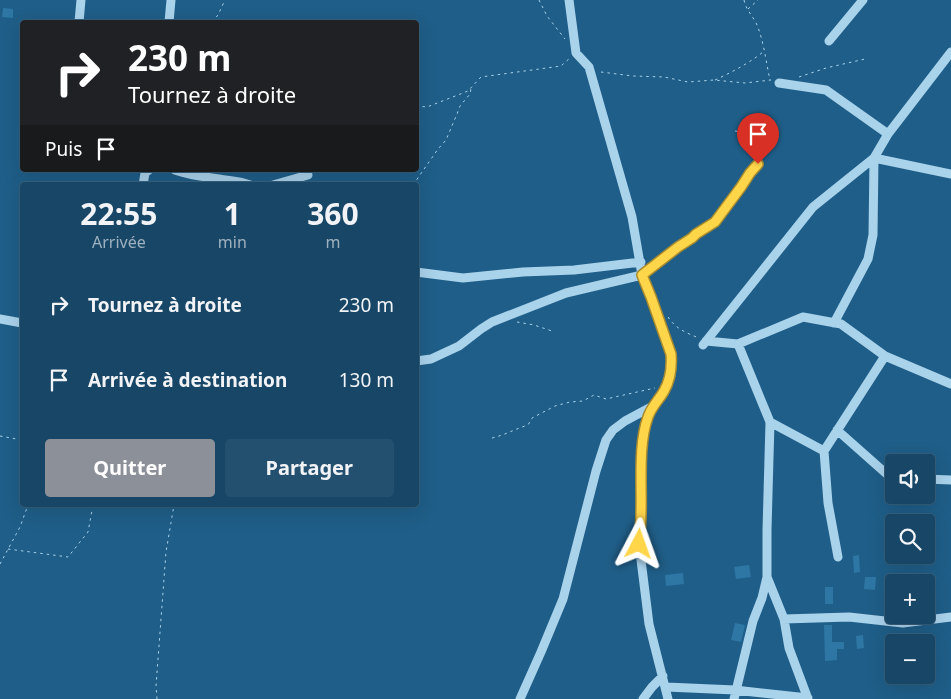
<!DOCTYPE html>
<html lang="fr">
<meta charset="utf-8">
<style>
:root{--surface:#174666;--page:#24506f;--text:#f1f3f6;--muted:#9eb1bf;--line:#365e7a;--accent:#8c9099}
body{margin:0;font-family:"Noto Sans",sans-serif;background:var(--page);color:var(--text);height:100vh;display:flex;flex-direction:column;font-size:19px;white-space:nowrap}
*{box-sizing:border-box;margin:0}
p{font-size:16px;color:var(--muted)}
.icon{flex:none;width:28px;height:28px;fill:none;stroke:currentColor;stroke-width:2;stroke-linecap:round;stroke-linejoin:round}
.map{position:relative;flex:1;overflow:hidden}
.panel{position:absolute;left:20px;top:182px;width:399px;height:325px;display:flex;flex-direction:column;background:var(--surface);border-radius:5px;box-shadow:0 5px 20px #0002,0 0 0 1px var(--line)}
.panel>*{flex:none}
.hud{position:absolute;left:20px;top:20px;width:399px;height:152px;border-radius:5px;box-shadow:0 5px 20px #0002,0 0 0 1px var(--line);background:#202124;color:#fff;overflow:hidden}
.buttons{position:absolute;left:885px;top:454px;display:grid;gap:10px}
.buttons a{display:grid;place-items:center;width:50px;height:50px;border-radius:5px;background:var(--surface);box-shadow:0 5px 20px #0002,0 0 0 1px var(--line);font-size:25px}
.pin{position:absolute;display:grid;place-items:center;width:42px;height:42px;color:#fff;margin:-51px -21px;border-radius:50% 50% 50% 0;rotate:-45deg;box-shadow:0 0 5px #0007}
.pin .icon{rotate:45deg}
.me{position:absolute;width:55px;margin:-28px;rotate:4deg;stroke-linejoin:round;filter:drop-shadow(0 0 4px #0008)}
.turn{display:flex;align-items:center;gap:18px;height:105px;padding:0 25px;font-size:22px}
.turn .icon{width:65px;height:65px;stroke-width:2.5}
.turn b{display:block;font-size:35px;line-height:42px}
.then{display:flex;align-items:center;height:48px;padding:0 25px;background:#0003;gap:10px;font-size:19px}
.eta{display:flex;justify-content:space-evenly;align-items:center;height:85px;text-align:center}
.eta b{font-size:30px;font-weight:700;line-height:35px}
.action{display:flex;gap:10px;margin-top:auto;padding:10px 25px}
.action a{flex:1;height:58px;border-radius:5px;background:var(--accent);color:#fff;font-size:20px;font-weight:700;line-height:58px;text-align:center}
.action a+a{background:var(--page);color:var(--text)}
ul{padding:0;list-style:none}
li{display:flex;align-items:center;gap:15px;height:75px;padding:0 25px}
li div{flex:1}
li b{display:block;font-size:19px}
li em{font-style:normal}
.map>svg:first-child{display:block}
</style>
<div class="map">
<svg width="951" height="699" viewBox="0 0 951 699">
<rect width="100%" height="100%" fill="#1f5e88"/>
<path fill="#2e77a5" d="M3,8L13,9V18L2,17Z
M859,555L860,572L854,573L853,556Z
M749,565L751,577L736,579L734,567Z
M683,573L684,584L666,586L665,575Z
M865,577H876L875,590L864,589Z
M825,587H833V604H825Z
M735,623L745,625L741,642L731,640Z
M824,625H832V642H844V649H837V660L825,661Z
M863,635L864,648L857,649L856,636Z"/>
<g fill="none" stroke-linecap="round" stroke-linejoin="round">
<path stroke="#a9d2eb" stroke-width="1" stroke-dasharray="2.5 4" stroke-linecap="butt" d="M539,0L547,16L565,39
M744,0C746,10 753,16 757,25C764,42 766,62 770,80
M748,9L758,0
M212,22L218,15L225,0
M601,72L633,76L664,77L688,82L714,80L745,83L771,80
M799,77L826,68L865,59
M715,80C732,72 748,64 763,52
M416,106L427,107L468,91L481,77L561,66L570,58
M735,131L766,136
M413,185L438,149L446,140L457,114L460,106L470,94L471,89
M668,317C675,328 686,333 699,338
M517,322L534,325L552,331
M0,436L22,440
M492,438C505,435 515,429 528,425L532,418L555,406L570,402L583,401L594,395L606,399L655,388
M8,549L68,557L88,532L93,505
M0,564L20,527L28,505
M157,699L156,686L166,552L174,505"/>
<path stroke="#a9d2eb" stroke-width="9" d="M569,0L576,53L589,67L632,217L642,275L651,297L671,354L672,363L671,375L664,391L653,406L648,416L645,426L643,439L641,478V515L639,544L649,624L668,699
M79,22L81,0
M169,22L171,0
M829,41L863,0
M779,83L826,90L888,134
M175,170C189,175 204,177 219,179C230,181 240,181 250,185
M143,185L145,173L149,170
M273,185L308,175
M416,272L463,278L523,272L574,270L641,262
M0,319L22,323
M834,323L868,259L873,235L874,158L951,174
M706,341L738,344L803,317L841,324L885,356L951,384
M703,345L813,207L874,158L888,134L951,52
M416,361L431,359L459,346L481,329L492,322L566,293L642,275L678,247L692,239L696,234L715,221L741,187L750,173L758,164
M770,422L824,451
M837,430L890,477H894
M926,479L951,480
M838,557L828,503L824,451L885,356
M767,577L784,619L789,648L808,699
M784,619L849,617L903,623L951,617
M666,687L735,690L808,698
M520,699L541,652L563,599L596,471L606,440L613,430L625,421L653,406
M643,699L652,687L663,676
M734,699L753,621L762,598L767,577V530L770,422L738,344"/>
</g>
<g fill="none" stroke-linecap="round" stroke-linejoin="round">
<defs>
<path id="route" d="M639,544C640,534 641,524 641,513C642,484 638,444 648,417C651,407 659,400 664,391C671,379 672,367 671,354L651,297L642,275L678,247L692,238L696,234L715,222L741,187L750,173L758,164"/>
</defs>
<use href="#route" stroke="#a68a30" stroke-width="12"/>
<use href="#route" stroke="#ffd54a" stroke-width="9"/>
</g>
</svg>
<div class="buttons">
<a><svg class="icon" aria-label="sound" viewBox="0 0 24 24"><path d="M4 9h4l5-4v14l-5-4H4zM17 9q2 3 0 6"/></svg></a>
<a><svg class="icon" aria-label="search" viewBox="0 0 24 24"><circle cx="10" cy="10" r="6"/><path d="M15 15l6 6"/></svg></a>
<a>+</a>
<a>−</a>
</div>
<div class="pin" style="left:758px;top:164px;background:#d93025"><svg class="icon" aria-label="arrive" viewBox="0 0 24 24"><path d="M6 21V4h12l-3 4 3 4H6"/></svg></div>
<svg class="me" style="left:639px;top:544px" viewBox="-20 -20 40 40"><path d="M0-17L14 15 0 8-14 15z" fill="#ffd54a" stroke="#fff" stroke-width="4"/></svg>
<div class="hud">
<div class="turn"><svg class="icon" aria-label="right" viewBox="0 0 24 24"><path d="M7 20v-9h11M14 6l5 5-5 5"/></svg><div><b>230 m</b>Tournez à droite</div></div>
<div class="then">Puis<svg class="icon" aria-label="arrive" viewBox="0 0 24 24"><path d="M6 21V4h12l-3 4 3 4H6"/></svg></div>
</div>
<section class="panel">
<div class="eta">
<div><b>22:55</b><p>Arrivée</p></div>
<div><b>1</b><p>min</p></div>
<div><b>360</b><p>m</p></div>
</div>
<ul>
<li><svg class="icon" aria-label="right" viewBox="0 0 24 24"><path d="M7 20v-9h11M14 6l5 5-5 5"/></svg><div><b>Tournez à droite</b></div><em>230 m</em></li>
<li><svg class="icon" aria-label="arrive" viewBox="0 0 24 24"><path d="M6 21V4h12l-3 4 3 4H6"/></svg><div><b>Arrivée à destination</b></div><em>130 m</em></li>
</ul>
<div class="action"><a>Quitter</a><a>Partager</a></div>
</section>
</div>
